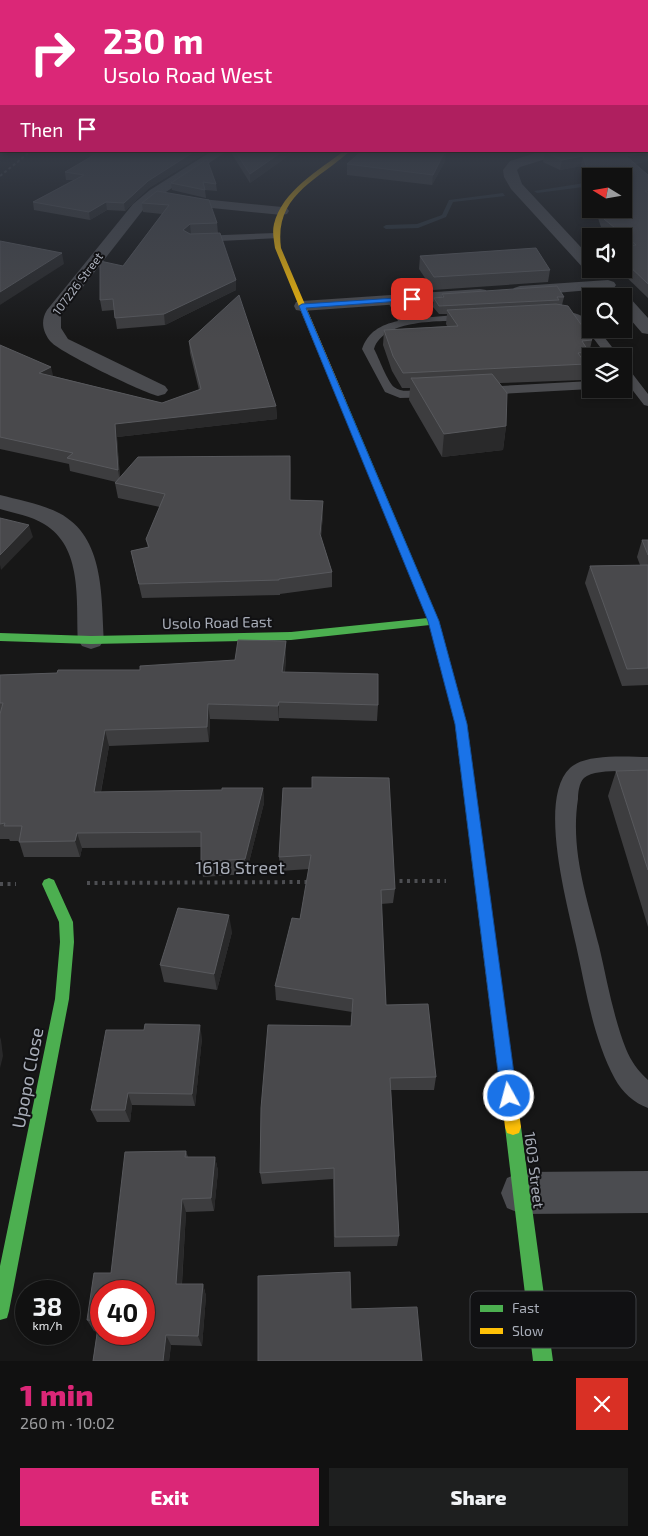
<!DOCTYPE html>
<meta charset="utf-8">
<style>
:root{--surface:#111;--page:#1e1f1f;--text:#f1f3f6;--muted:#9c9d9f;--line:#303131;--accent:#db2777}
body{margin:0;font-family:"Exo 2",sans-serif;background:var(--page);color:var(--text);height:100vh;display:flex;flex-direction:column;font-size:19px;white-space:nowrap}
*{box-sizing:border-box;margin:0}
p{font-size:16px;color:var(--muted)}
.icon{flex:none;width:28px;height:28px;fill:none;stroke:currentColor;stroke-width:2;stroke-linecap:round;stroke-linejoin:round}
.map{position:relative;height:1361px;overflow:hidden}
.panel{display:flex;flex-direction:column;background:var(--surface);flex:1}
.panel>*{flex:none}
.hud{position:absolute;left:0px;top:0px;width:649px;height:152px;box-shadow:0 2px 8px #0003,0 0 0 1px var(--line);background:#db2777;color:#fff;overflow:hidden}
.needle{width:32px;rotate:281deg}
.tools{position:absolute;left:582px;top:168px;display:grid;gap:10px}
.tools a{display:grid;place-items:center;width:50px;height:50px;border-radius:0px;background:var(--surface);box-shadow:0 2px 8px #0003,0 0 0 1px var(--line);font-size:25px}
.speed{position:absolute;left:15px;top:1280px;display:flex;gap:10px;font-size:25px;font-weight:700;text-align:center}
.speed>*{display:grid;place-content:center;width:65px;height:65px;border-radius:50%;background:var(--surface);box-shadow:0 2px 8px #0003,0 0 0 1px var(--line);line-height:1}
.speed small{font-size:12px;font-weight:400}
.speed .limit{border:8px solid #d22;background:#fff;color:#111}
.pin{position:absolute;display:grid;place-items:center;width:42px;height:42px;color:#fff;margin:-21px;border-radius:10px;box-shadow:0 2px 8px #0006}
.me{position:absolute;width:55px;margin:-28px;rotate:353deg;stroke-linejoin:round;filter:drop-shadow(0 0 4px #0008)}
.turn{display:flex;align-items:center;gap:18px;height:105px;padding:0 20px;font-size:22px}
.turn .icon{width:65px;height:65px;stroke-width:2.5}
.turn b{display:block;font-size:35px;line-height:42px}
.then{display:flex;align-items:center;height:48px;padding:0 20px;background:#0003;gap:10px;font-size:19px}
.round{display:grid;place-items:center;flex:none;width:52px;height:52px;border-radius:0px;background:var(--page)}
.head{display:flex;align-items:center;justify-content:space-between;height:85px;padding:0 20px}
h1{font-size:30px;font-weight:800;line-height:38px;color:var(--accent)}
.button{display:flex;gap:10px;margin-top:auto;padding:10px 20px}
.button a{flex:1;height:58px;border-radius:0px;background:var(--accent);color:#fff;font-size:20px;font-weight:800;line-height:58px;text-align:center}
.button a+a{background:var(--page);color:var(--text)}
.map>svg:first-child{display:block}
</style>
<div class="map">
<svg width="648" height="1361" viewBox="0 0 648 1361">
<rect width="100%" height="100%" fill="#171717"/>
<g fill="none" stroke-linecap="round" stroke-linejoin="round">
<path fill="#2a3239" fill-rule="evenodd" d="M591,182V186L537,193L534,191Z
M503,193L505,196L453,202L446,217L418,228L386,229L383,227L386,225L417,224L442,215L449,200Z"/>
<path stroke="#4d4e52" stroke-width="4" stroke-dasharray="3 4.5" stroke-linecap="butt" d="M392,881H446
M87,883L311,882
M0,884H16"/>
<path fill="#4b4c50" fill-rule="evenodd" d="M276,233L279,234V238L199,242L194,239L199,236Z
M392,297L396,298L408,319L468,314L473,317L468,320C441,322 384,318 374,349C379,358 387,381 394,387C406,397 429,383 439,394L437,397L400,398L385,392L362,349C368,332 380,325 398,321L387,300Z
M552,310C567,310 580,313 591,322V329H598L619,356H607L587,330L579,323L567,318L548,315L547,313L548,311Z
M624,367L628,368L648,394V406L644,405L624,379Z
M591,381V389L482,395L476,391L482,387Z
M648,757V771C633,772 595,768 584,778C579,783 578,793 578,799C570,850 587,898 599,946C607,980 613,1016 626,1049C631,1061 638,1071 648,1080V1108C634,1103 622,1092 615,1079C593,1038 586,990 576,945C568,906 537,799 570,768C586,753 628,757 648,757Z"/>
<path fill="#4b4c50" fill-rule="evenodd" d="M212,151H227L160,196L143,210L61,315V328L68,339L165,386L168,390L165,394L158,396C142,392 61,353 51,342C43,333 40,321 47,310L133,204L150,190Z
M542,151H564L562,154L520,167L517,170L522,184L591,258V269H598L597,270H585L511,189L504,177L503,170L510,161Z
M174,194L202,199L282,207L287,208L289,211L287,214L282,215L202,207L169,201L167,198L169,195Z
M608,280L614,282L616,285L614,288L520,296L514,294L512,291L514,288L520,286Z
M480,289L486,290L488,294L486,298L302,311L296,310L294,306L296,302L302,301Z
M624,297L630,298L648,318V334L642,333L624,312Z
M0,495C19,500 41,504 59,513C105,537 101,596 104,640L100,646L91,649L82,646L78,640C76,601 83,547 44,524C31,516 14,513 0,509Z
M648,1171V1213L522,1214L507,1208L501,1193L507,1178L522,1172Z"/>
<path fill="#4caf50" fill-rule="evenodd" d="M339,399L346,401L439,621L467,724L496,943L494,948L489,949L484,948L482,943L455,724L430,625L291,640L91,644L0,641V633L91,636L291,632L428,618L338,401Z
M49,878L54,880L73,922L74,942L69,999L9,1311L7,1318L0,1320V1266L55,999L60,942L59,922L42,884L44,880Z
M513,1119L519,1121L521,1127L553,1361H533L505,1127L507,1121Z"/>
<path fill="#ffc107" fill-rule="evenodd" d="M344,151H350C317,181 274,195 281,248L346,401L342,403L338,401L275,248C274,240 272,232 274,224C282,191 319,170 344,151Z
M489,937L494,938L496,943L521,1127L519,1133L513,1135L507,1133L505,1127L482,943L484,938Z"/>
<path stroke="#4b4c4f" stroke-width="2" stroke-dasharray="3 2.5" stroke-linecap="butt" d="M0,176L31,151"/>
</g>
<path fill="#3d3d3f" d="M648,148V161L635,164L648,175V298L618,269H624V236H610L602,230L595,209H624L591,176V197L581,166L560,170L543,162L545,152Z
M89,151H204V154L149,188L125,211L107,210L90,220L34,210L33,202L73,180H66L65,172L90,157Z
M230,151H295L250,183Z
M207,159L216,184L217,191L205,190L206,198L172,190L171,183Z
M445,161L432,185L347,175V164Z
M157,191L217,223L218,233L236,290L165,325L117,329L114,310L102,311L100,300L123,266L162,214L143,212L142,203Z
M420,256L550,270L548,282L433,290L419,269Z
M442,294L564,297L562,305L592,340L583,380L500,383L506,426L503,450L442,457L409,400L410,388H402L392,371L383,345L384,330L447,326L446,324L447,314H439L433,307L434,298H442Z
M189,341L276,406L277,419L117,437L120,478L290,456V500L323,515L321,537L332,572V587L280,594V595L142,598L131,551L148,548L146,539L160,507L118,498L115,483L116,482L70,471L69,464L0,449V345L53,376L162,403L199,390L190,353Z
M642,540H648V685L622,686L585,583L590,566L640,565L637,557Z
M286,641V657L285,672L378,705L377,721L279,718V721L210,719L209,742L109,746L101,792L222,790L263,788L264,803L246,874L203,877L201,862V847L82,848L80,857H24L19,841H10L9,839H0V675L140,670L235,660Z
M648,770V927L608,796L616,771Z
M283,788L395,889L393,903L381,904L386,1005L436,1077L434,1090H391L399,1236L397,1246L334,1247L333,1179L262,1184L260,1173L351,1026L352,1012L276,1000L275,986L300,919L309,869L280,871L279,857Z
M232,932L217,990L164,982L160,965Z
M202,1038L195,1106L132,1105L130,1122H97L91,1110Z
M186,1151L188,1157H215L218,1171L214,1211L186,1212L182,1284H203L206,1296L202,1346L171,1345L169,1361H93L97,1331H94L87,1320L111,1273Z"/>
<path fill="#29292a" d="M648,148V161L624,166L626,156L648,151Z
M195,151H204V154L149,188L125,211L124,203L148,181Z
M283,151H295L250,183V174Z
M445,151H447L445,161L432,185L433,175Z
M527,151H535L527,154Z
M583,156L581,166L560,170L562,160Z
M106,202L107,210L90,220L89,212Z
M190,224L191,234L183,230Z
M62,253L64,264L0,305V292Z
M236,280V290L165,325L164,314Z
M51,367L54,379L39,373Z
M276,406L277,419L117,437L120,482L118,470L115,424Z
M506,426L503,450L442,457L444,434Z
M290,456L291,471L290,514Z
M323,501V515L320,548V534Z
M29,525L33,537L1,570L0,565V555Z
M286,641V657L283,688L282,672Z
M279,702V721L278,706Z
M208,704L210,719L209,742L207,727Z
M105,730L109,746L98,807L94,792Z
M263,788L264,803L246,874L245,859Z
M77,833L82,848L80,857L75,841Z
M229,915L232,932L217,990L214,974Z
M200,1025L202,1038L195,1106L192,1094Z
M0,1037L1,1040L3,1056L0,1068Z
M128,1093L132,1105L130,1122L125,1110Z
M215,1157L218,1171L214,1211L211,1198Z
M182,1199L186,1212L181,1295L176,1284Z
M203,1284L206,1296L202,1346L198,1336Z
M166,1335L171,1345L169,1361H163Z"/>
<path fill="#49494c" stroke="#58595d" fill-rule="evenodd" d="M648,149V152L626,156L648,175V191H645L648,193V284L624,261V246L636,245L604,219L601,209H624V176H591V181L583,156L562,160L545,152L648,151Z
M101,151H195L148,181L124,203L106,202L89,212L33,202L84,175L65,172Z
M235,151H283L250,174Z
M362,151H445L433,175L347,164Z
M207,159L216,184L203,182L205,190L171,183Z
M157,191L209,200L217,223L190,224L183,230L190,234L220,233L236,280L164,314L115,318L113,299L100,300V261L123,266L169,205L142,203Z
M0,241L62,253L0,292Z
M536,248L550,270L434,277L420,256Z
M557,286L564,297H557L559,300L439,306L434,298L444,297L442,294Z
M239,295L276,406L115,424L118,470L67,458L73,453L0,437V345L51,367L39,373L162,403L201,389L189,341Z
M556,304L568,306L592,340L582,341L589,352L578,353L586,364L403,373L393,356L384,330L458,326L447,310Z
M492,374L507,393L506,426L444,434L411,378H417Z
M290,456V500L323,501L320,534L332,572L279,579V580L139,584L131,551L149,547L146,539L165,494L115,483L138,457Z
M0,518L29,525L0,555Z
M642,540H648V555Z
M648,565V668L627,669L590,566Z
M238,640L286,641L282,672L378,674V705L279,702L278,706L208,704L207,727L105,730L94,792L222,790V788H263L245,859L201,862V832L77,833L75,841L19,842L22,826H4L5,823L0,824V714L3,703H0V675L57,673L58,670H140V666L235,660Z
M648,770V870L616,771Z
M312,777L389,778L395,889L381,890L386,1005L428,1004L436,1077L390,1078L399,1236L335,1237L334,1168L260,1173L261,1108L268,1025L351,1026L353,999L275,986L292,918L300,919L311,855L279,857L283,788H312Z
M178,908L229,915L214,974L160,965Z
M145,1024L200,1025L192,1094L128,1093L125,1110H91L106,1030H144Z
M186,1151L185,1157H215L211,1198L182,1199L176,1284H203L198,1336L166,1335L163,1361H93L99,1321L87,1320L94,1273H111L125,1152ZM101,1291H144V1334H101Z
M350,1272L351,1309L417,1307L422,1361H258V1276Z"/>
<linearGradient id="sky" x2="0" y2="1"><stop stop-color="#0d0d0d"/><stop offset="0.44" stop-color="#363c47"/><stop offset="1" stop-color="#363c47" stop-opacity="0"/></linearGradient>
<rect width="648" height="339" fill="url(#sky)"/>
<path fill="#1a73e8" stroke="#114b97" d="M412,297H414V300L306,308L439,621L467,724L517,1096L515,1101L509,1104L503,1101L501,1096L455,724L428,621L299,306L302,304Z"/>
<g text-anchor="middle" stroke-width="4" stroke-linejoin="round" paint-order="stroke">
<g font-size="12" fill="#a8adb8" stroke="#111113">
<text transform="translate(78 284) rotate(-53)" y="4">107226 Street</text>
</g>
<g font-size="15" fill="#a8adb8" stroke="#111113">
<text transform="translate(217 623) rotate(-1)" y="5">Usolo Road East</text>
<text transform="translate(534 1170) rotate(83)" y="5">1603 Street</text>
</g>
<g font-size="18" fill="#a8adb8" stroke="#111113">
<text x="240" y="874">1618 Street</text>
<text transform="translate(28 1078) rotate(-79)" y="6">Upopo Close</text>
</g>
</g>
<rect x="470" y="1291" width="166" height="57" rx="8" fill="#111113" stroke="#3e4045" stroke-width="1"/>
<rect x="480" y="1305" width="23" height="7" fill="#4caf50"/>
<rect x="480" y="1328" width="23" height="6" fill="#ffc107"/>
<g font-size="14" fill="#a8adb8">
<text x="512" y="1313">Fast</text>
<text x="512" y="1336">Slow</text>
</g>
</svg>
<div class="tools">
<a><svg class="needle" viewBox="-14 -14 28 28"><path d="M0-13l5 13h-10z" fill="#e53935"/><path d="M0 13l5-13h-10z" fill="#9c9d9f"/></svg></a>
<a><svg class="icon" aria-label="sound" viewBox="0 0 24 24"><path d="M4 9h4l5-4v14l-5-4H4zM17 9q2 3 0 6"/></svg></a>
<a><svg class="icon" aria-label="search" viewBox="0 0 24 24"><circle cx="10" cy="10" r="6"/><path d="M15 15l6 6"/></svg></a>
<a><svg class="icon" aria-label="layers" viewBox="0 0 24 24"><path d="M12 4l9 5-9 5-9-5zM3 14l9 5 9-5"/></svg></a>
</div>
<div class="speed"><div>38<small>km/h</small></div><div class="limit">40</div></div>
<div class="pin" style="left:412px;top:299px;background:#d93025"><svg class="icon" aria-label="arrive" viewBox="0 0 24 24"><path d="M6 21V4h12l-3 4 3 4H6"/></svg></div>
<svg class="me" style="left:509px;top:1096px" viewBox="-20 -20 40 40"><circle r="17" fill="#1a73e8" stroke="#fff" stroke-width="3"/><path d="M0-11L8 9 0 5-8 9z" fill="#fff"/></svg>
<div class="hud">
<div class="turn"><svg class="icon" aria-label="right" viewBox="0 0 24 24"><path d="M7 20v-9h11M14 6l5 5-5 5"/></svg><div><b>230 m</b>Usolo Road West</div></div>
<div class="then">Then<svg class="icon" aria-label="arrive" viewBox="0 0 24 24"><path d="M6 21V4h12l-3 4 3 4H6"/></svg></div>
</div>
</div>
<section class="panel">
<div class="head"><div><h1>1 min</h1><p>260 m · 10:02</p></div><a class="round" style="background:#d93025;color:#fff"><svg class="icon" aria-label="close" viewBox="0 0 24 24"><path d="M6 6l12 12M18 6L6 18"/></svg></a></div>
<div class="button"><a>Exit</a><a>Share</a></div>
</section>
